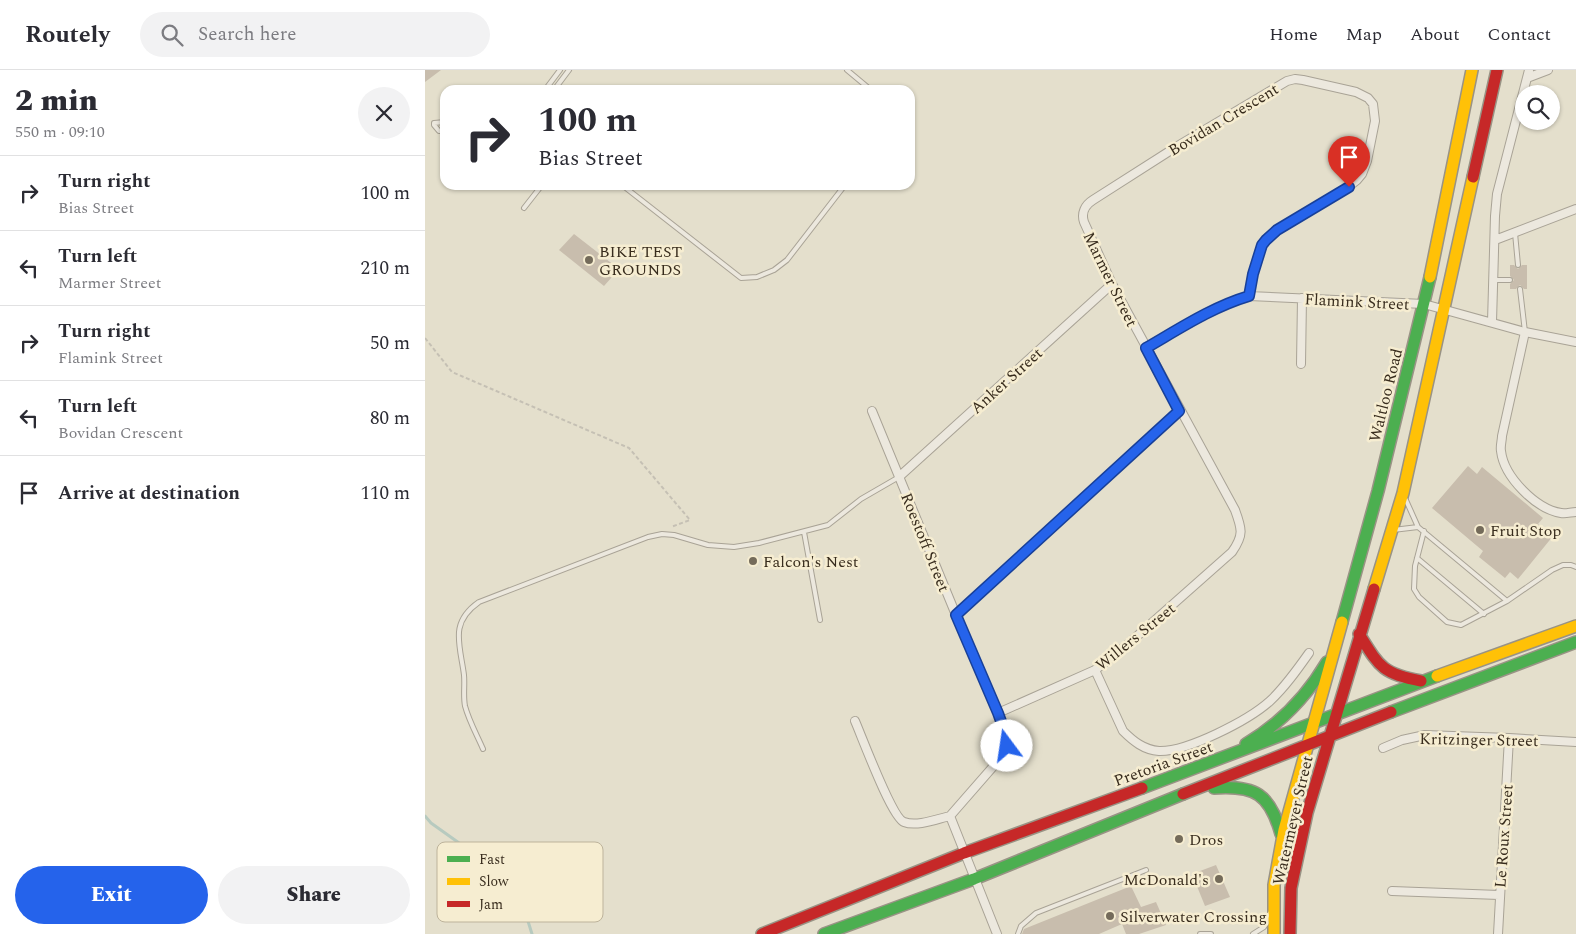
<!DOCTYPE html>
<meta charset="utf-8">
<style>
:root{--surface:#fff;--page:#f2f2f3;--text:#2b2b33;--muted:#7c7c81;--line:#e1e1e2;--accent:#2563eb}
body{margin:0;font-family:Spectral,serif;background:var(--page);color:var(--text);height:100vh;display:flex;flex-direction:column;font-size:19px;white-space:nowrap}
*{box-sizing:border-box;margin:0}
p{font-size:16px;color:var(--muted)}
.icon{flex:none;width:28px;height:28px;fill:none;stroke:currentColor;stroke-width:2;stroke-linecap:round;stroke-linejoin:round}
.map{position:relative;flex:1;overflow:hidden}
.panel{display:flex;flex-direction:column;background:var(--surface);width:425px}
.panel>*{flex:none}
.guide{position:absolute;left:15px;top:15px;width:475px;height:105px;border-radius:15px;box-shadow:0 1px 4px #0004;background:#fff;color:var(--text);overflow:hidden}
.controls{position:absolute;left:1090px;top:15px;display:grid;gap:10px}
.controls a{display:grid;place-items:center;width:45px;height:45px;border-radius:50%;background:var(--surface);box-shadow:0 1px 4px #0004;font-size:25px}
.pin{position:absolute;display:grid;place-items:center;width:42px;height:42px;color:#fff;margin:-51px -21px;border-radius:50% 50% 50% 0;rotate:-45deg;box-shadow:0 0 5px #0007}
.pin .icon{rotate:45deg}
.me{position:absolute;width:55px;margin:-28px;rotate:346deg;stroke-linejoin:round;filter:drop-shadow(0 0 4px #0008)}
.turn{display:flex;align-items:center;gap:18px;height:105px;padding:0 15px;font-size:22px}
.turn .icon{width:65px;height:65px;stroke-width:2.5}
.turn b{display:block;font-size:35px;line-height:42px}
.round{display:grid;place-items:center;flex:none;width:52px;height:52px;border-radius:26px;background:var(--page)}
.headline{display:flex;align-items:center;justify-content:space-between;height:85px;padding:0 15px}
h1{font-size:30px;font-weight:800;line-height:38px}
.action{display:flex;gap:10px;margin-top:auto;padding:10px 15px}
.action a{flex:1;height:58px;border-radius:30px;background:var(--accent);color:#fff;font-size:20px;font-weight:800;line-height:58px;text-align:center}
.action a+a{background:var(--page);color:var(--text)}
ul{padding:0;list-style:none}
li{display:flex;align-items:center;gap:15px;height:75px;padding:0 15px;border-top:1px solid var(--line)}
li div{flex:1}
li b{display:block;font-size:19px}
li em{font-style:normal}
header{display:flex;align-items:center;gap:30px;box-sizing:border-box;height:70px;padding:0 25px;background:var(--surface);border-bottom:1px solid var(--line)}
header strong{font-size:24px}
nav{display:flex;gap:28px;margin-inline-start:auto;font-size:18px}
.search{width:350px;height:45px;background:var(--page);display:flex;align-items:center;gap:12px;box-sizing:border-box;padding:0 18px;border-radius:28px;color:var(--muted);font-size:19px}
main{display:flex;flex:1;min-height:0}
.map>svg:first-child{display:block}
</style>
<header>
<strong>Routely</strong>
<div class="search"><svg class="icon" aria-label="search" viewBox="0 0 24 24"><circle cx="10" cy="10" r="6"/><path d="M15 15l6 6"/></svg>Search here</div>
<nav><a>Home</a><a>Map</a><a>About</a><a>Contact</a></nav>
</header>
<main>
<section class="panel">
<div class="headline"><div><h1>2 min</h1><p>550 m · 09:10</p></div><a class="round"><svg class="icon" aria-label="close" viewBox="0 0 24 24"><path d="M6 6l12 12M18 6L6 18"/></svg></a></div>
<ul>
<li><svg class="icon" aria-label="right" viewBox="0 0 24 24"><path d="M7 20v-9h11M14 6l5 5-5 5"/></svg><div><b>Turn right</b><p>Bias Street</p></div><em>100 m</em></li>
<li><svg class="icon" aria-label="left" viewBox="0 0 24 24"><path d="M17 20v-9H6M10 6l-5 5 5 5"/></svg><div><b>Turn left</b><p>Marmer Street</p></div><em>210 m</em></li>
<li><svg class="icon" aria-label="right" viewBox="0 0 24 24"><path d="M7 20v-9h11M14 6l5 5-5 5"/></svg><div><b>Turn right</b><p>Flamink Street</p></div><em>50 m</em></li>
<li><svg class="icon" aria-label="left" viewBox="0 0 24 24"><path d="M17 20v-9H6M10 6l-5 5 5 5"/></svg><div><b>Turn left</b><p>Bovidan Crescent</p></div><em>80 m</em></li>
<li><svg class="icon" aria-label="arrive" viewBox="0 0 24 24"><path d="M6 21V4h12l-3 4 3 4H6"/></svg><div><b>Arrive at destination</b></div><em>110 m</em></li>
</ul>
<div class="action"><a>Exit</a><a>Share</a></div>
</section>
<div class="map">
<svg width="1151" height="864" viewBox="0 0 1151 864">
<rect width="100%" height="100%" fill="#e4dfcc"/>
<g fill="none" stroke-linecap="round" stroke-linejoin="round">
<path stroke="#b7cabf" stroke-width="3" d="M0,746L6,753L65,795L102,848L107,864"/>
</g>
<path fill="#c8bdad" d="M0,0H16L0,12Z
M149,164L194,199L179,216L134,180Z
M1085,195H1089L1093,199L1097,195H1102V219H1099L1095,215L1091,219H1085V214L1089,210L1085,206Z
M1043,396L1052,404L1057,397L1118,448L1113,454L1128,466L1093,509L1085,502L1080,508L1054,487L1058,481L1007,438Z
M791,795L805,827L780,836L767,804Z
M706,816L716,837L731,832L741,855L714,864H701L697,854L674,864H597L599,859Z"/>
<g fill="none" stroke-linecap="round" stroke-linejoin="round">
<defs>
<path id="lane" d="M422,0L446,20
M120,20L135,0
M129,20L144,0
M20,52L9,53V55L14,61H20
M197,115L316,208L332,207L349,200L362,190L420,115
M99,138L117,115
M1090,163L1093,195
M1068,210H1085
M1095,219L1100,262
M980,428L993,457L1082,531L1127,500L1138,495H1146L1151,497
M968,460L993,457
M999,461L990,496L989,519L994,527L1022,552L1036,555L1082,531
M379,462L395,550
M992,488L1059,544
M58,679C52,665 44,651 40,636C38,626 40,615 39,605C35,574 24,553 54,532L223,467L237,464L249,465L283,475L309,477L334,473L403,455L436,429L474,407
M593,864L596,856L611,843L721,800
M775,864H786
M828,864L839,857L845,843"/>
<path id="street" d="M1102,8L1123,0
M1070,170L1151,139
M1067,252L1070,146L1072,124L1104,0
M1100,262L1077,366C1077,371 1075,376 1076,381C1079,407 1111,439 1136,443C1141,444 1146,442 1151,442
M721,278C755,259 787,237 824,226L999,234L1100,262L1151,272
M876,294L877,228
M447,341L531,545L573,643L581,668L582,677L580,683L525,746L572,864
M475,406L687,214
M531,545L754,341
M670,600L698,661C708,671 719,680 734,681C762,682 824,650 845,631C860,617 872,600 884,583
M573,643L670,600L702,575L807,482C819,465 817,459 810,440L687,214L659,152C656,143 660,135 668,130L751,77L862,11L870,9L878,10L931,22L943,28L948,34L950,51L942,91L937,104L932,110L923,117L853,160L841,169L837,175L828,204L824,226
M430,651C437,667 467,748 479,752C492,757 512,749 525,746
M958,678L977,670L1000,665L1084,668L1151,672
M967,821L1074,825
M1073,864L1084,668"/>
<path id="fast" d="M917,552L953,421L1005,207
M966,642L1151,572
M821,674C855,654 882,626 902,592
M717,718L1012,606
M789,718C830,715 845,724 856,764
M399,864L549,809L758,724"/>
<path id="slow" d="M1005,207L1047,0
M949,519L978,423L1048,107
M1012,606L1151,556
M849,864V815L859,760L917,552"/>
<path id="jam" d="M1048,107L1072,0
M934,564C954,596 957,604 996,611
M758,724L966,642
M337,864L539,783L717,718
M865,864L866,818L882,743L949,519"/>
</defs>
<use href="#lane" stroke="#a9a396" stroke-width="6"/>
<use href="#street" stroke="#a9a396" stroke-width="10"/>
<use href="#fast" stroke="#999385" stroke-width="14"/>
<use href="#slow" stroke="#999385" stroke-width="14"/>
<use href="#jam" stroke="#999385" stroke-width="14"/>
<path stroke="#c5c0b4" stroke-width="2" stroke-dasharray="4 2.5" stroke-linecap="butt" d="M0,268L27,302L204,378L265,450L246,457"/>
<use href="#lane" stroke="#ece8de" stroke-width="4"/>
<use href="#street" stroke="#ece8de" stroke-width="8"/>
<use href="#fast" stroke="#4caf50" stroke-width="11"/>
<use href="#slow" stroke="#ffc107" stroke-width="11"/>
<use href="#jam" stroke="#c62828" stroke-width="11"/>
</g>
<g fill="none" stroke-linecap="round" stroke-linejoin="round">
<defs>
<path id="route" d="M582,676V668L573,643L531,545L754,341L721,278C754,259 787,237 824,226L828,204L837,175L841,170L852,160L924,117"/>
</defs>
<use href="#route" stroke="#184099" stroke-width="12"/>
<use href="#route" stroke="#2563eb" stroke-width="9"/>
</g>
<g fill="#746b5a" stroke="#f6edd1" stroke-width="2">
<circle cx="164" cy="190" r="5"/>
<circle cx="1055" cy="460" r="5"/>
<circle cx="328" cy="491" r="5"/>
<circle cx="754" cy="769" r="5"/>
<circle cx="794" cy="809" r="5"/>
<circle cx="685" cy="846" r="5"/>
</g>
<g text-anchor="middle" stroke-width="5" stroke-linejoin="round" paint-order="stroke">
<g font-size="16" fill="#382c1d" stroke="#f6edd1">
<text transform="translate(798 49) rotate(-31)" y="6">Bovidan Crescent</text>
<text transform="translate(686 209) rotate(64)" y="6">Marmer Street</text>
<text transform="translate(932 231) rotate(3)" y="6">Flamink Street</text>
<text transform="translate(581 310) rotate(-42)" y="6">Anker Street</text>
<text transform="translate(960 325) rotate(-76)" y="6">Waltloo Road</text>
<text transform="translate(501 472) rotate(68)" y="6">Roestoff Street</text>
<text transform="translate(710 566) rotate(-39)" y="6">Willers Street</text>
<text transform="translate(1054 669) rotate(1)" y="6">Kritzinger Street</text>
<text transform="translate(738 693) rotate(-20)" y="6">Pretoria Street</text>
<text transform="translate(867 750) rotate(-77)" y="6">Watermeyer Street</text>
<text transform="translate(1078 766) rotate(-86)" y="6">Le Roux Street</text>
</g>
<g font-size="16" fill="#382c1d" stroke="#f6edd1" text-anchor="start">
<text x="174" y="187">BIKE TEST<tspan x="174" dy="18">GROUNDS</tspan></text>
<text x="1065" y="466">Fruit Stop</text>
<text x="338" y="497">Falcon's Nest</text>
<text x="764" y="775">Dros</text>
<text x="784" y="815" text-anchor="end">McDonald's</text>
<text x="695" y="852">Silverwater Crossing</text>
</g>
</g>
<rect x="12" y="772" width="166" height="80" rx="8" fill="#f6edd1" stroke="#bdb39b" stroke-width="1"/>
<rect x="22" y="786" width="23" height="6" fill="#4caf50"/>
<rect x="22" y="808" width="23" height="7" fill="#ffc107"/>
<rect x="22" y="831" width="23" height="6" fill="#c62828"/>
<g font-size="14" fill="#382c1d">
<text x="54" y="794">Fast</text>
<text x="54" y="816">Slow</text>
<text x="54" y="839">Jam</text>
</g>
</svg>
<div class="controls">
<a><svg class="icon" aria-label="search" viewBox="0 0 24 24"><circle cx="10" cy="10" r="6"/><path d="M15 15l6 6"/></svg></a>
</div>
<div class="pin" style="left:924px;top:117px;background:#d93025"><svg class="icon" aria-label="arrive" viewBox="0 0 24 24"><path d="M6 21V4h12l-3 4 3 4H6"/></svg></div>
<svg class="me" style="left:582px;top:676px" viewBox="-20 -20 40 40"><circle r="19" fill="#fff"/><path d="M0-13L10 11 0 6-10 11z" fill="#2563eb"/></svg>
<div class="guide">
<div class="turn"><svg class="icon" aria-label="right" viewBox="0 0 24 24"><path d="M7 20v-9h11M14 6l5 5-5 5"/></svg><div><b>100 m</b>Bias Street</div></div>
</div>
</div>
</main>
